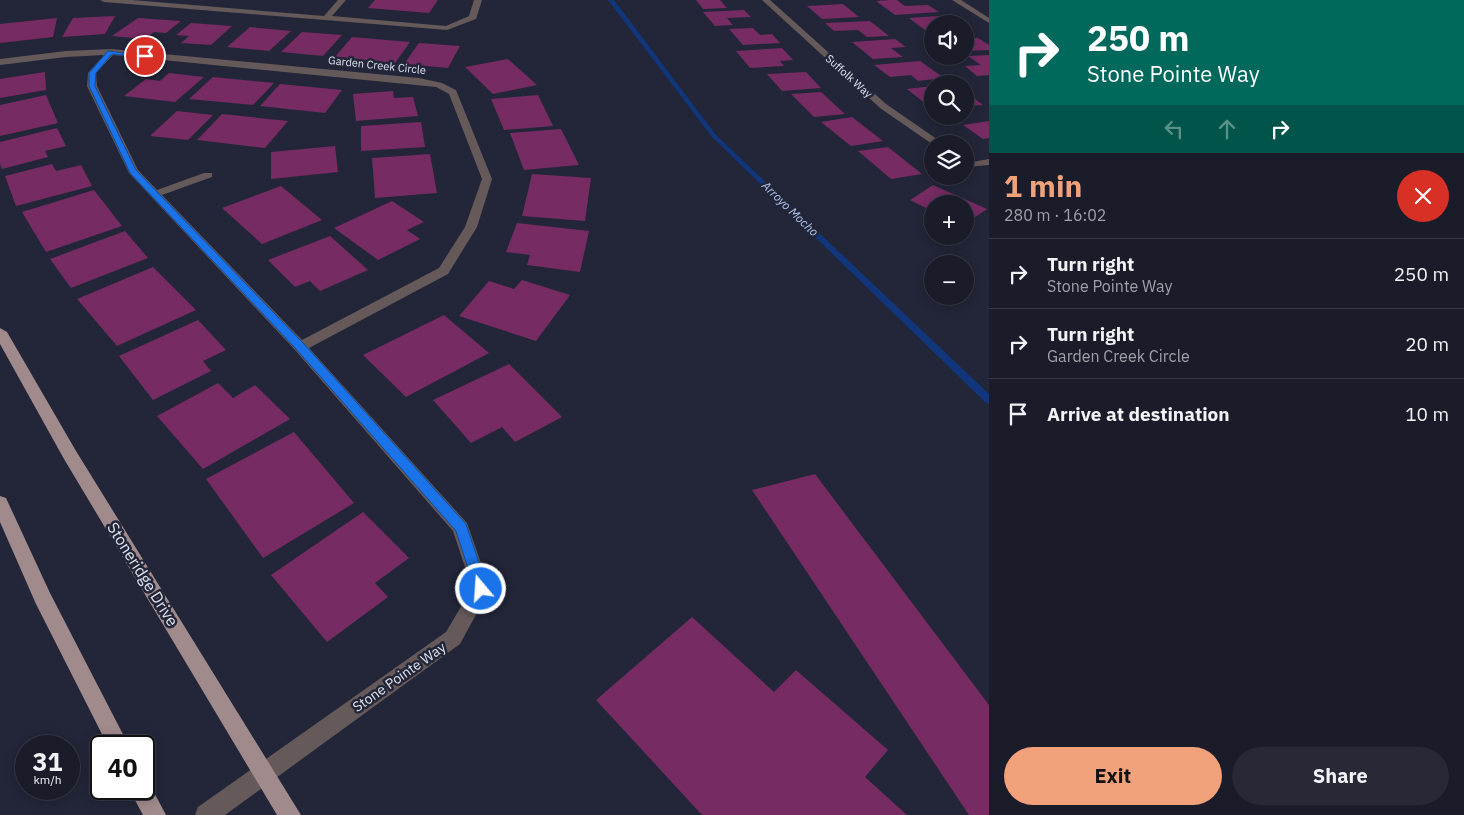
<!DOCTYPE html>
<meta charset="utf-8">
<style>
:root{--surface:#1a1c2a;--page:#272936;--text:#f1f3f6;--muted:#9fa1a8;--line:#383a47;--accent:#f1a27b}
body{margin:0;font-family:"IBM Plex Sans",sans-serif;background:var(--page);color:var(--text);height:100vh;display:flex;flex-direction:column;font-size:19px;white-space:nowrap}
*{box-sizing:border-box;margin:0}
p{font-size:16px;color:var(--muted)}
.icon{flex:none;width:28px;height:28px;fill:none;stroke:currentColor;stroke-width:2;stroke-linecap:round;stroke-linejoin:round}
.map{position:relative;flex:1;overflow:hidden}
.drawer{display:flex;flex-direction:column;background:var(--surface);width:475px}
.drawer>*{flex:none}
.guide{background:#00695c;color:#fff;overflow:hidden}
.tools{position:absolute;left:924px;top:15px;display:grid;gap:10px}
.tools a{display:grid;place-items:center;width:50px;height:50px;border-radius:50%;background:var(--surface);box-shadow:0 2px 12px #0003,0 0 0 1px var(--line);font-size:25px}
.speed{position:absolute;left:15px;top:735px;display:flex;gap:10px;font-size:25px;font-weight:700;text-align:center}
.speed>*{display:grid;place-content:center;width:65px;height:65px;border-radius:50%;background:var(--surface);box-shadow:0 2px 12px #0003,0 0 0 1px var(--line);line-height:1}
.speed small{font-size:12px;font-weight:400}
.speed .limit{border:2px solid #111;border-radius:8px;background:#fff;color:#111}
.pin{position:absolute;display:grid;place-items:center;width:42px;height:42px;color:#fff;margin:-21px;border:2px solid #fff;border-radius:50%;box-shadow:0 1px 5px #0007}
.me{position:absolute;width:55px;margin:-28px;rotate:342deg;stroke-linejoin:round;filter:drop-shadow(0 0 4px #0008)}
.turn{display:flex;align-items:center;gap:18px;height:105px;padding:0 15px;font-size:22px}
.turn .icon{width:65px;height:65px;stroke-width:2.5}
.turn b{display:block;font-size:35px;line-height:42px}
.lanes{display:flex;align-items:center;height:48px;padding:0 15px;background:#0003;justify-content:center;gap:25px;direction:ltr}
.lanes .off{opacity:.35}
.round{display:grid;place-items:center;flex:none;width:52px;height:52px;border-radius:26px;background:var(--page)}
.head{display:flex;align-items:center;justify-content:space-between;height:85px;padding:0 15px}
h1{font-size:30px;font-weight:800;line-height:38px;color:var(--accent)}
.cta{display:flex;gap:10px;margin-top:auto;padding:10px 15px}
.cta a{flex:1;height:58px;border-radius:30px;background:var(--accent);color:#111;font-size:20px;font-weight:800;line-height:58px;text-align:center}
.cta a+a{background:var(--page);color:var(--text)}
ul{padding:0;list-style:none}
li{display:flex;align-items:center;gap:15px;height:70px;padding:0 15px;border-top:1px solid var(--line)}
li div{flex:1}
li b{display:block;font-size:19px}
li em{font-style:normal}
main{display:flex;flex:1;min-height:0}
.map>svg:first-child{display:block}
</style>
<main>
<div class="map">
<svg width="989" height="815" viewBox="0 0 989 815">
<rect width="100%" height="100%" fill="#222638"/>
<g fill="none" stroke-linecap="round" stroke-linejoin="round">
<path fill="#11367c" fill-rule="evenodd" d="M608,0H614L716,135L989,394V404L985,402L712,137Z"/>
</g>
<path fill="#762b63" d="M375,0H438L429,13L368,8Z
M696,0H720L727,8L703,9Z
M890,0H897L905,6L928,5L939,12L895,15L876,1Z
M843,4L859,17L822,19L807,6Z
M744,10L751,17L727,18L733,25L715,26L703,12Z
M115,16L105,34L62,37L73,18Z
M938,16L948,24H932V33H929L909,18Z
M57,18L53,37L0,43V24Z
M138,18L181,21L166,33L154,32L145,39L112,36Z
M870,21L889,36L867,37L858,30L834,31L825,23Z
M191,23L232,26L211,45L181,43L189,36L176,35Z
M250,27L291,31L269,51L227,47Z
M753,28L760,35L772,34L780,43L743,45L729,29Z
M302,32L342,35L323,56L281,52Z
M352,37L410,42L395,63L335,57Z
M965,38H978L989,45V50L965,51Z
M895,39L906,47L891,48L903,57L873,59L852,42Z
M419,43L460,46L448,68L404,64Z
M782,48L793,60L780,61L784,66L750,68L736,51Z
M989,55V75L977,76L965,66L981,65L968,56Z
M508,59L537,85L493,94L465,67Z
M920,61L944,78L918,81L911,75L890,77L874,65Z
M45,72L46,90L0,98V79Z
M806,72L821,88L782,91L767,74Z
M169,73L204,77L175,102L124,96L146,79L160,81Z
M213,77L274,83L253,105L189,99Z
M280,84L342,90L325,113L260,106Z
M932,86V104H926L907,89Z
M393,91L394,98L413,97L418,116L356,121L353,94Z
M965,91L983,105L965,106Z
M821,92L845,114L814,117L791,94Z
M46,95L58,123L0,136V105Z
M538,95L553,126L504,130L491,99Z
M177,111L213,115L188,140L150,136Z
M222,114L288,121L265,148L197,140Z
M852,117L883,141L851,146L821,122Z
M989,121V138L983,139L963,125Z
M421,122L425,147L361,151V126Z
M57,128L66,146L45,151L48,157L2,169L0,164V142Z
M561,129L579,165L524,170L510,133Z
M335,146L338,172L271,179V152Z
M888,147L922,174L891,179L858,151Z
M430,154L437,193L375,198L372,158Z
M52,164L56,171L81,165L92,186L16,206L5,176Z
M532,174L591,178L585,221L522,216Z
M933,185L987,209L965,224V204H932V211L910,200Z
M281,186L322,220L262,244L222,208Z
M94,190L122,226L46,252L22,212Z
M392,201L424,222L407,230L420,239L378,260L334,228Z
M517,223L589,231L580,272L527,265L530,255L506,252Z
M125,231L148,258L71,288L50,259Z
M330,236L368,270L320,291L310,281L295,287L268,260Z
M153,267L196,310L117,346L77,299Z
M522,280L570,295L536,341L459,316L489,281L514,289Z
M444,315L489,353L406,397L363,355Z
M198,320L226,350L203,361L211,371L153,400L119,356Z
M509,364L562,417L515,442L502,427L471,443L433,400Z
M218,383L233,398L255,385L290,419L203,469L157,416Z
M294,432L354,503L263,558L206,479Z
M815,474L989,705V815H969L752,490Z
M363,512L409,558L375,583L388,597L327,642L271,575Z
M692,617L774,692L796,670L888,750L865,777L907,815H702L596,700Z"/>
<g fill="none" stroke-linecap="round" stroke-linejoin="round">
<path fill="#65595a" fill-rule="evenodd" d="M100,0H132L324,16L338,0H346L332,16L446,26L469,16L474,0H482L476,19L447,30L104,2Z
M762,0H770L886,104L944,144H932L880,108Z
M952,0H961L989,18V23Z
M111,49L419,78L442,83L456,90L492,179L477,227L448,274L309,348L467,523L490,589L460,644L225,815H195L198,807L446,632L472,588L453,531L295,350L129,173L87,86L88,73L104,55L66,57L0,65V59L66,51ZM113,55L436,87L449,94L482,179L465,227L439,268L302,340L162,195L212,177V173H204L157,190L138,170L97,86L96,73Z
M965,159L972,162L989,159V165L966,167Z"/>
<path fill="#a18a8c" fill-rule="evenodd" d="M0,328L7,332L76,451L301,815H277L64,459L0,344Z
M0,496L6,498L50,593L129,746H108L36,604L0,522Z
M144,780L148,781L166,815H143L129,789H144Z"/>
</g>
<path fill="#1a73e8" stroke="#114b97" d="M108,51L149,56L145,58L112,54L96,73L95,86L136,170L304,344L466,524L488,589L486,593L481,595L476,593L456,531L296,349L130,173L89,86V73Z"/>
<g text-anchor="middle" stroke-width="5" stroke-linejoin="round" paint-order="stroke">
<g font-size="11" fill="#e0e3ef" stroke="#222638">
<text transform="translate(377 65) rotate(6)" y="4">Garden Creek Circle</text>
<text transform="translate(849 76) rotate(42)" y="4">Suffolk Way</text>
</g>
<g font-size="12" font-style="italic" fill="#b1c8f1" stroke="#222638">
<text transform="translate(790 209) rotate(44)" y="4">Arroyo Mocho</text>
</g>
<g font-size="14" fill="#e0e3ef" stroke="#222638">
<text transform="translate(399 677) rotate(-35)" y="5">Stone Pointe Way</text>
</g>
<g font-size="16" fill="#e0e3ef" stroke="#222638">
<text transform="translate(143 574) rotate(58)" y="6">Stoneridge Drive</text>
</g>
</g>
</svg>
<div class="tools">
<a><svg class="icon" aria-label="sound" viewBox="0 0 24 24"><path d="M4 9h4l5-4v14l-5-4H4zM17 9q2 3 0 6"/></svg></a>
<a><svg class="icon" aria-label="search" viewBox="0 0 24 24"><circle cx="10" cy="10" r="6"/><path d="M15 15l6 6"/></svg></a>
<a><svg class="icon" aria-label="layers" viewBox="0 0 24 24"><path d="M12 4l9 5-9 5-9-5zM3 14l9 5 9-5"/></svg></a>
<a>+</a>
<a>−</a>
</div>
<div class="speed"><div>31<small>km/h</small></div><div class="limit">40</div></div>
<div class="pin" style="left:145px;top:56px;background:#d93025"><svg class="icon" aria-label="arrive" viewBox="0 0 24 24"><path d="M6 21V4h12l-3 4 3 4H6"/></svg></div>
<svg class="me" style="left:481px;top:589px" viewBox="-20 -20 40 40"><circle r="17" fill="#1a73e8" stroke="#fff" stroke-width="3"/><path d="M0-11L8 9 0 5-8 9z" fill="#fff"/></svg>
</div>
<section class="drawer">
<div class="guide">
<div class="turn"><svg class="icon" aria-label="right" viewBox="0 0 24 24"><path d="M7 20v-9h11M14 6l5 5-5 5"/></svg><div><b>250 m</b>Stone Pointe Way</div></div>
<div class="lanes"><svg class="icon off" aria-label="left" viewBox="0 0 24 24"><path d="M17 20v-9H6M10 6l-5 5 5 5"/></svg><svg class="icon off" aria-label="ahead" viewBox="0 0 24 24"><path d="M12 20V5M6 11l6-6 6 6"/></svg><svg class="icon" aria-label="right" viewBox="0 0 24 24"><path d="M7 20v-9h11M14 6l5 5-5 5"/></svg></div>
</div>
<div class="head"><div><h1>1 min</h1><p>280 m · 16:02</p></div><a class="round" style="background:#d93025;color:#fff"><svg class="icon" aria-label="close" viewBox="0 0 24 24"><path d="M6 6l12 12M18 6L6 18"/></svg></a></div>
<ul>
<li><svg class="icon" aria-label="right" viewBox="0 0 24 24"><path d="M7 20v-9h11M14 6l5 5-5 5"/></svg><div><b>Turn right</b><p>Stone Pointe Way</p></div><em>250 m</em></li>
<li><svg class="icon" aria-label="right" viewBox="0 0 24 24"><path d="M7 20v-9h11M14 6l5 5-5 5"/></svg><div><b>Turn right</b><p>Garden Creek Circle</p></div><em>20 m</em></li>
<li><svg class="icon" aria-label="arrive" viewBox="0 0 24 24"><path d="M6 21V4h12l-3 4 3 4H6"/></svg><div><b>Arrive at destination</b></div><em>10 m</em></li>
</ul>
<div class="cta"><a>Exit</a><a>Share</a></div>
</section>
</main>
